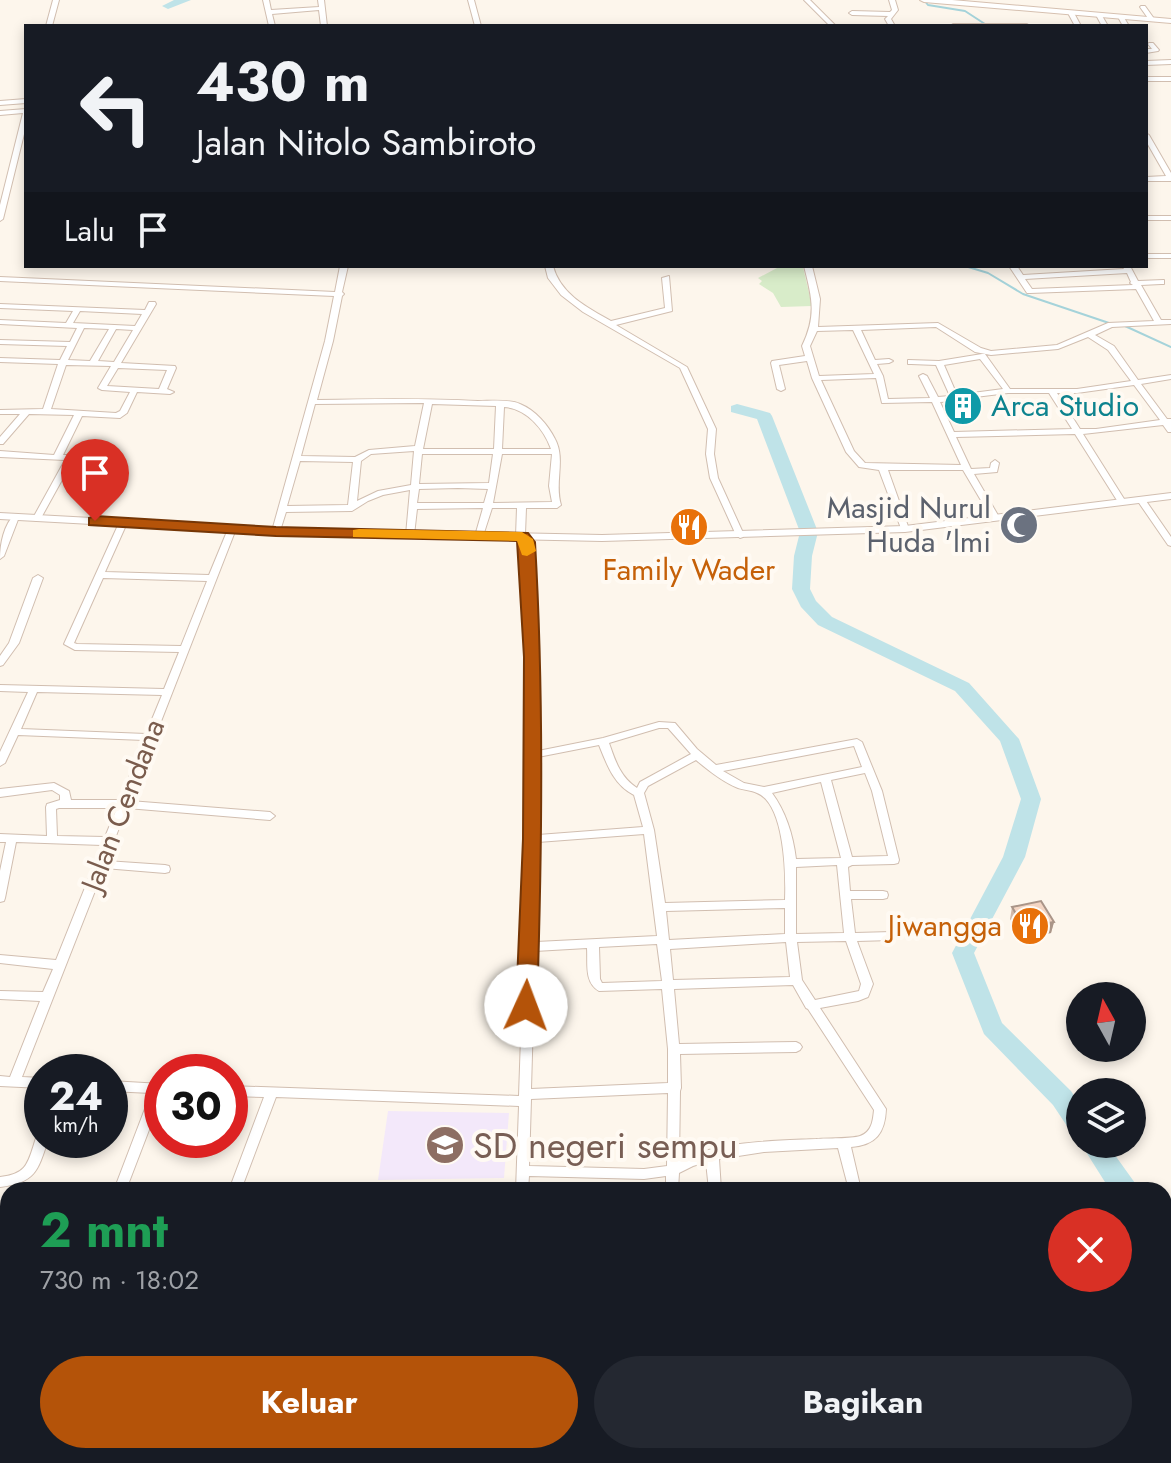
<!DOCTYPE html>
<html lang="id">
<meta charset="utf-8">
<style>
:root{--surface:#171b24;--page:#242831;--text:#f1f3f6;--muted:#9ea1a6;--accent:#b45309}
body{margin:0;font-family:Jost,sans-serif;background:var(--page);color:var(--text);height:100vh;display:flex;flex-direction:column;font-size:30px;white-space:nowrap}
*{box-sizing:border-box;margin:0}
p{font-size:26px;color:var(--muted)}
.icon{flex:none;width:44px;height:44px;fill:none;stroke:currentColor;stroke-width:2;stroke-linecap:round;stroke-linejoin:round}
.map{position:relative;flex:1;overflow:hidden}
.side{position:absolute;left:0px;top:1182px;width:1172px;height:282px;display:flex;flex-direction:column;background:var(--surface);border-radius:24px 24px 0 0;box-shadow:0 4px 12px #0003}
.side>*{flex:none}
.guide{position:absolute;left:24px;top:24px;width:1124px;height:244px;border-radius:0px;box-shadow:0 4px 12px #0003;background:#171b24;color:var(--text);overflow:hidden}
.needle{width:52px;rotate:352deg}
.buttons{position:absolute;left:1066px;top:982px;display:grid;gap:16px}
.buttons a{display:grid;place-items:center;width:80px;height:80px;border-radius:50%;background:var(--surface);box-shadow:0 4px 12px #0003;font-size:40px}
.speed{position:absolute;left:24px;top:1054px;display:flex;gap:16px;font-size:40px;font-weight:700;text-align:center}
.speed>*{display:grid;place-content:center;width:104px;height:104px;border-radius:50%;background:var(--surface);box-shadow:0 4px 12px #0003;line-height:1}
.speed small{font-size:20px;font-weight:400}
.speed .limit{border:12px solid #d22;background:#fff;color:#111}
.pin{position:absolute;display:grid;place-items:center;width:68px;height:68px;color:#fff;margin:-82px -34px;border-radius:50% 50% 50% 0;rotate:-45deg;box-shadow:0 0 8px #0007}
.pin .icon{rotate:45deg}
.me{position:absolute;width:88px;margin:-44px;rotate:2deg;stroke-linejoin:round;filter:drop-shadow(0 0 6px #0008)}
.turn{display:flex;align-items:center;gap:28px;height:168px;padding:0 40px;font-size:36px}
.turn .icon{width:104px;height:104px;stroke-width:2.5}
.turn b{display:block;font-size:56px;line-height:68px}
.then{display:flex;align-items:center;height:76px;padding:0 40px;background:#0003;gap:16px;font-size:30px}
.round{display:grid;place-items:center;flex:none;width:84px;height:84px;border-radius:42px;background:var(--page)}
.headline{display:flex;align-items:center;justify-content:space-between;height:136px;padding:0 40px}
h1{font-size:48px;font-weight:700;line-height:60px;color:#1e9e55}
.button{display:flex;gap:16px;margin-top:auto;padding:16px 40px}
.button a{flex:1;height:92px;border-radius:48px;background:var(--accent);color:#fff;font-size:32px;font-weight:700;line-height:92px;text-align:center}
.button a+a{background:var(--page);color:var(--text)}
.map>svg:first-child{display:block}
</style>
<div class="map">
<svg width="1171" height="1463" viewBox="0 0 1171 1463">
<rect width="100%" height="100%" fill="#fdf6ec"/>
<path fill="#f3e8fa" d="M388,1111L509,1113L504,1178L378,1180Z"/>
<path fill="#d8ecc9" d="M803,267L812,306L781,307L773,293L759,284L762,281L758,278L777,268Z"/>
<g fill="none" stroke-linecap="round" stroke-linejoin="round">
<path stroke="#a5d3da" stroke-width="2" d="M924,0L928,5L965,11L988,26
M965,266L988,273L1023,294L1109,323
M1125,326L1171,347"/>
<path fill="#bfe3e8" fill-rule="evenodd" d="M174,0H191L168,9L162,6Z
M737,404L770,413L772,416L818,532L812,556L810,589L816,601L832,617L969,683L1019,739L1041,799L1025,857L974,953L1002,1023L1071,1091L1080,1105V1135L1071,1132L1053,1105L984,1034L952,953L1003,857L1021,799L1000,741L955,691L818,625L801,607L792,589L794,556L800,532L757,419L731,412V406Z
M1081,1144H1107L1140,1190H1110Z
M1164,1209L1171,1211V1237L1164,1235Z"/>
<defs>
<path id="minor" d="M53,0H59L52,26H46Z
M263,0H269L271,10L319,7L318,0H324L327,26H321L319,10L272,14L275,26H269Z
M468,0H474L481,26H475Z
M804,0H810L836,26H830Z
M889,0H895L898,10L891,19L895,26H889L885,19L888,16L852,15L849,13L852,11L890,12L892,10Z
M1141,6H1145L1155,20L1154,21H1150L1140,7Z
M1071,11L1074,13L1081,26H1075L1068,13Z
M1099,13L1101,14L1108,26H1102L1096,15Z
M1121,15L1123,16L1129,26H1123L1118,17Z
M953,24H1027L1030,26H950Z
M1149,43H1153L1159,50L1158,51L1146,53V49H1152L1148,44Z
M1171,60V64L1146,65V61Z
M1146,77H1171V81H1146Z
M26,99V103L0,105V101Z
M26,109V126L3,219L0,221V205L23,113L0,115V111Z
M1146,133L1149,135L1171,173V181H1146V177L1166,176L1146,141Z
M1146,216H1171V220H1146Z
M1146,254H1171V258H1146Z
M340,266H348L342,292L344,294L342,296L333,341L317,400C370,399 424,398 478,401C491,401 509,399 520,404C535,410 548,425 555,439C566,459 554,483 561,505L557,508H526L525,534L531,542L536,623L538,751L603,738L659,722L675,723L697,749L716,765L857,739L862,742L882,791L899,860L898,863L894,864L852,865L848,867L850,891H883L887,892L888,895L887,898L883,899H851L855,933L892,932L896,933L898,936L896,939L892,940L857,941L873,984L868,997L858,1001L820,1008L886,1109C885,1133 876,1145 851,1147L861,1190H849L838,1148L764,1152L719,1159L721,1190H709L706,1162L693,1166L679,1173L678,1190H666V1176L644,1179L529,1176L528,1190H516L519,1106L276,1097L241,1190H229L264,1097L230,1096V1086L519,1096L524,950L522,947L524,944C528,810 529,677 523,542L516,536L517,508H492L483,536L479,539L475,536L483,508L417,509L414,535L410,538L406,535L410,490L383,495L368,501L352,511L286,512L280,531L276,534L273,533L272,531L325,341L334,296L0,281V277L335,292ZM424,403L415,446L369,450L355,457L301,456L315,404ZM432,404L496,406L494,449H423ZM504,407C526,408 544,429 551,449H502ZM414,451L411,485L378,491L357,501L361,461L371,454ZM422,454H493L489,483L419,484ZM502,454H552L549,486L552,502L493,503ZM300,461L353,462L348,505L287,506ZM458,488L488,489L484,503H417L419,489ZM659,728H668L691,754L640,782L637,788C620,777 615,760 609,743ZM599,745C607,765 614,785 634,795L643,827L538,835V757ZM854,746L862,767L764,787L744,783L723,771ZM696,760C709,771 723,782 738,788C744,790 751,790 757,793C785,804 786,875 785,900L665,903L654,830L644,793L648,786ZM865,773L872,791L888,856L852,857L831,780ZM821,782L841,858L796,859C793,835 786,812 772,793ZM644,834L657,936L536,942L538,842ZM837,865L844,933L796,934V867ZM785,908V934L669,940L666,911ZM846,941L861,984L859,991L815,1000L802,980L797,942ZM786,942L790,977L673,980L670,949ZM657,944L662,981L602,983L600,979L599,947ZM587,948C588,964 584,982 599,991L662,989L668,1049V1083L531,1089L535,951ZM793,985L806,1008L808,1009L874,1110C873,1120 872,1132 860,1136C851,1139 827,1138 816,1139C774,1141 718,1141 679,1161L680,1091L681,1088L680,1054L796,1052L800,1050L802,1047L800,1044L796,1042L679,1044L674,989ZM668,1093L667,1166L644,1169L529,1166L531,1099Z
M545,266H553C560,294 588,308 611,321L665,308L662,278L669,276L672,311L616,325L687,367L716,429L714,454L718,478L744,535L743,537L740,538L736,535L710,478L706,454L708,429L680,368L583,312L561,295L548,278Z
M804,266H812L820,299L818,327L938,323L981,348L991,351L1057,345L1108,323L1154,321L1136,289L1030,293H1027L1009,266H1017L1023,275L1124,269L1122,266H1130L1138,281L1164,280V284H1161L1141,285L1161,320H1171V324L1112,327L1095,335L1114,346L1138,380L1171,375V379L1141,384L1167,419H1171V432H1168L1163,425L1083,434L1126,502L1122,505L1118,502L1075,434L956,437L971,469L990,468L991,463L995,460L999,463L997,472L974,474L999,517L998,519H992L963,470H888L909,529L908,531H902L879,470L859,467L846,452L812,378L807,361L779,365L785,389L781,391L777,389L771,363L772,361L805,356L802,346C817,315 812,298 804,266ZM1127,273L1131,282L1130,283L1133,285L1032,289L1025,279ZM936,327L975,352L991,355L1058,349L1088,337L1108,350L1131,381L1077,389H1010L985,354H982L939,361L908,360V364H911L936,365L950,396L938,397L927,376L923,374L919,376L930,398L888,399L883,376L877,364L889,363L893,361L889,359L875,360L861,330ZM853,330L874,374L819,376L810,346L817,331ZM980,359L1003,389L957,395L944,365ZM876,378L882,403L932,402L961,465L865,463L854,451L821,380ZM1134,385L1160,420L1096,429H1080L1057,393H1077ZM1008,393H1049L1072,429L954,432L940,402L955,401L959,399Z
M149,302H155L156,304L121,363L175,366L176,368L167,389L174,392L170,394L137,392L127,413L120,418L82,416L63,455H70L92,451L96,454L95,456L73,460L41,518L37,521L34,520L33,518L65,460L0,457V451L54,455L74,415L29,414L3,444H0V437L20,414H0V410L43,409L58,364L0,362V358L60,360L67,346L0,344V340L70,342L77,328L0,324V320L66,323L73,311L0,308V304L145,310ZM80,311L142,314L135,326L73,323ZM84,328L109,329L90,361L68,360ZM116,329L133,330L114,362L98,361ZM66,365L111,366L98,388L102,390L130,392L120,411L116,413L51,409ZM118,368L167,370L159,389L107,386Z
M1141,497L1144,498L1171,537V546L1168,545L1137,500Z
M15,514L19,517L4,556L0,559C0,544 4,524 15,514Z
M123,520L127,523L105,572L209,575L228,529L232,526L236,529L130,801L270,812L275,816L270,820L127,808L106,861L165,865L169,866L170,869L169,872L165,873L104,868L22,1077L42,1078V1088L0,1086V1076L10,1077L40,1001L0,999V991L43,992L53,969L0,963V955L56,960L102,845L16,842L5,898L4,901L0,902V871L6,842H0V834L47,836L46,807L47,804L60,800V795L52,790L0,797V789L54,783L69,791L71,800H120L144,740L18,735L5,763L0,766V752L28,692L0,691V685L164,689L179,652L75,650L64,644L119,523ZM103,578L207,581L181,646L77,644L74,643ZM37,692L162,695L146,734L21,729ZM59,808H117L105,837L57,836L56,809Z
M38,575L43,578L19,643L3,665L0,666V656L9,643L33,578Z
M110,1081L162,1084V1096L126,1190H114L151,1093L110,1091Z
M42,1133V1140H48C38,1171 35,1183 0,1187V1177C28,1174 28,1162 36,1138L38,1134Z
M0,1229L8,1231V1243L0,1241Z
M0,1347L8,1349V1361L0,1359Z
M1171,1361V1373L1164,1375V1363Z
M586,1456H600V1463H586Z
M673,1456H687L688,1463H674Z
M734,1456H748V1463H734Z
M907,1456H921L923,1463H909Z
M1075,1456H1089L1092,1463H1078Z"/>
<path id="tertiary" d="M1171,493V499L905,532L602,541L276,534L0,519V513L276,528L602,535L905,526Z"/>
<path id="secondary" d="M920,0H952L1171,19V23L924,2Z"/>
</defs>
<use href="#minor" stroke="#d1beb0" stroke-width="2"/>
<use href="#tertiary" stroke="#d1beb0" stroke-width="2"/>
<use href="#secondary" stroke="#d6c0b0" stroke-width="2"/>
<use href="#minor" fill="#fff" fill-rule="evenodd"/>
<use href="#tertiary" fill="#fff" fill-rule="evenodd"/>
<use href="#secondary" fill="#fff" fill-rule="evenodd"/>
</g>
<path fill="#d1b7a8" d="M1011,511L1033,518L1031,529L1013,530L1009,522Z
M1012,907L1054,922L1051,933L1022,939L1010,919Z"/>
<path fill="#aa9588" d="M1054,922L1051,933L1022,939L1024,927Z"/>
<path fill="#f3d5c3" stroke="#aa9588" stroke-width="2" d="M1028,509L1033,518L1015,519L1011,511Z
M1041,901L1054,922L1024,927L1012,907Z"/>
<path fill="#b45309" stroke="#753606" stroke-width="2" d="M95,516L276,527L528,533L535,542C544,697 542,851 537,1006L534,1012H519L516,1006L523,839L524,657L517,541L276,536L89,525V518Z"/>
<path fill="#f59e0b" d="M359,529L522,532L533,539L536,551L527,556L522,555L517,541L353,537V530Z"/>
<defs>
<symbol id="building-disc" viewBox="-11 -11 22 22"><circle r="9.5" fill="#0f9aa8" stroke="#fffaf3"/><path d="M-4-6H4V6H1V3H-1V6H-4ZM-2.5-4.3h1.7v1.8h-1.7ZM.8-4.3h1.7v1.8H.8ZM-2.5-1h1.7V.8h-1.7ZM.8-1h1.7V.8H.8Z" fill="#fff"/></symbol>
<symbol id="mosque-disc" viewBox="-11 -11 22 22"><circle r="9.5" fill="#6b7280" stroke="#fffaf3"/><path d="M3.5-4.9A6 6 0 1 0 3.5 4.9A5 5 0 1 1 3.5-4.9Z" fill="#fff"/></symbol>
<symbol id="restaurant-disc" viewBox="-11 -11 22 22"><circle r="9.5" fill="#e8710a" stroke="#fffaf3"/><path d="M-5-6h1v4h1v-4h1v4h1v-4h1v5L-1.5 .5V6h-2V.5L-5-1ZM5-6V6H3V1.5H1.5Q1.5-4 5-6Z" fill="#fff"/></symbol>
<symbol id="school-disc" viewBox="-11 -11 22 22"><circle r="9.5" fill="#8d6e63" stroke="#fffaf3"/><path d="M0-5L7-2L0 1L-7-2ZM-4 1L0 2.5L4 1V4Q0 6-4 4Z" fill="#fff"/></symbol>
</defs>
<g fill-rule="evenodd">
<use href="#building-disc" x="941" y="384" width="44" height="44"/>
<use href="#mosque-disc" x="997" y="503" width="44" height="44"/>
<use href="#restaurant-disc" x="667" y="505" width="44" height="44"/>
<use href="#restaurant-disc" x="1008" y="904" width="44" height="44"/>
<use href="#school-disc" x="423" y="1123" width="44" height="44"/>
</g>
<g text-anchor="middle" stroke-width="8" stroke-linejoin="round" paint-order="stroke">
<g font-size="30" fill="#0d838f" stroke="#fffaf3" text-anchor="start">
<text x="991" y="416">Arca Studio</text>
</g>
<g font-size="30" fill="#5b616d" stroke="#fffaf3" text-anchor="end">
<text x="991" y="518">Masjid Nurul<tspan x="991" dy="34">Huda 'lmi</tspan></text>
</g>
<g font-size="30" fill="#c56008" stroke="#fffaf3">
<text x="689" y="580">Family Wader</text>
<text x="1002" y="936" text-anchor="end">Jiwangga</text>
</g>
<g font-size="30" fill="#7a5c4d" stroke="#fffaf3">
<text transform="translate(123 805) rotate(-69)" y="10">Jalan Cendana</text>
</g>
<g font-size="36" fill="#785e54" stroke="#fffaf3" text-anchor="start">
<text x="473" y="1158">SD negeri sempu</text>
</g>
</g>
</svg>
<div class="buttons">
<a><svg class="needle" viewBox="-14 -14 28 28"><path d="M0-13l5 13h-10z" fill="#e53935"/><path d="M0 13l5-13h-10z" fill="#9ea1a6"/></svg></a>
<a><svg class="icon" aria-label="layers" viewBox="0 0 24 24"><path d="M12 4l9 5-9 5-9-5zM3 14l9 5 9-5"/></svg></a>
</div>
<div class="speed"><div>24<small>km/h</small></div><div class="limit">30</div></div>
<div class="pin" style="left:95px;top:521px;background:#d93025"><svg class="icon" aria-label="arrive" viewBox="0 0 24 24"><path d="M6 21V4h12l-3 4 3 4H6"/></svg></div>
<svg class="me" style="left:526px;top:1006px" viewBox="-20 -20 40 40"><circle r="19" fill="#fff"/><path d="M0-13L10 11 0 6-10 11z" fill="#b45309"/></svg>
<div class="guide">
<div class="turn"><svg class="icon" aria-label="left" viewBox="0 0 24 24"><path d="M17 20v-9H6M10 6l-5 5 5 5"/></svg><div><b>430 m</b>Jalan Nitolo Sambiroto</div></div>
<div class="then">Lalu<svg class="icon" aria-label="arrive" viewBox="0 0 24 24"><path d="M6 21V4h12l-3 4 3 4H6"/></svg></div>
</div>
<section class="side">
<div class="headline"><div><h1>2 mnt</h1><p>730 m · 18:02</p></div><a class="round" style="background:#d93025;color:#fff"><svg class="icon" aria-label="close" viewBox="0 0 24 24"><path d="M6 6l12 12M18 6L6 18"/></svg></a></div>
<div class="button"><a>Keluar</a><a>Bagikan</a></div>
</section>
</div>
